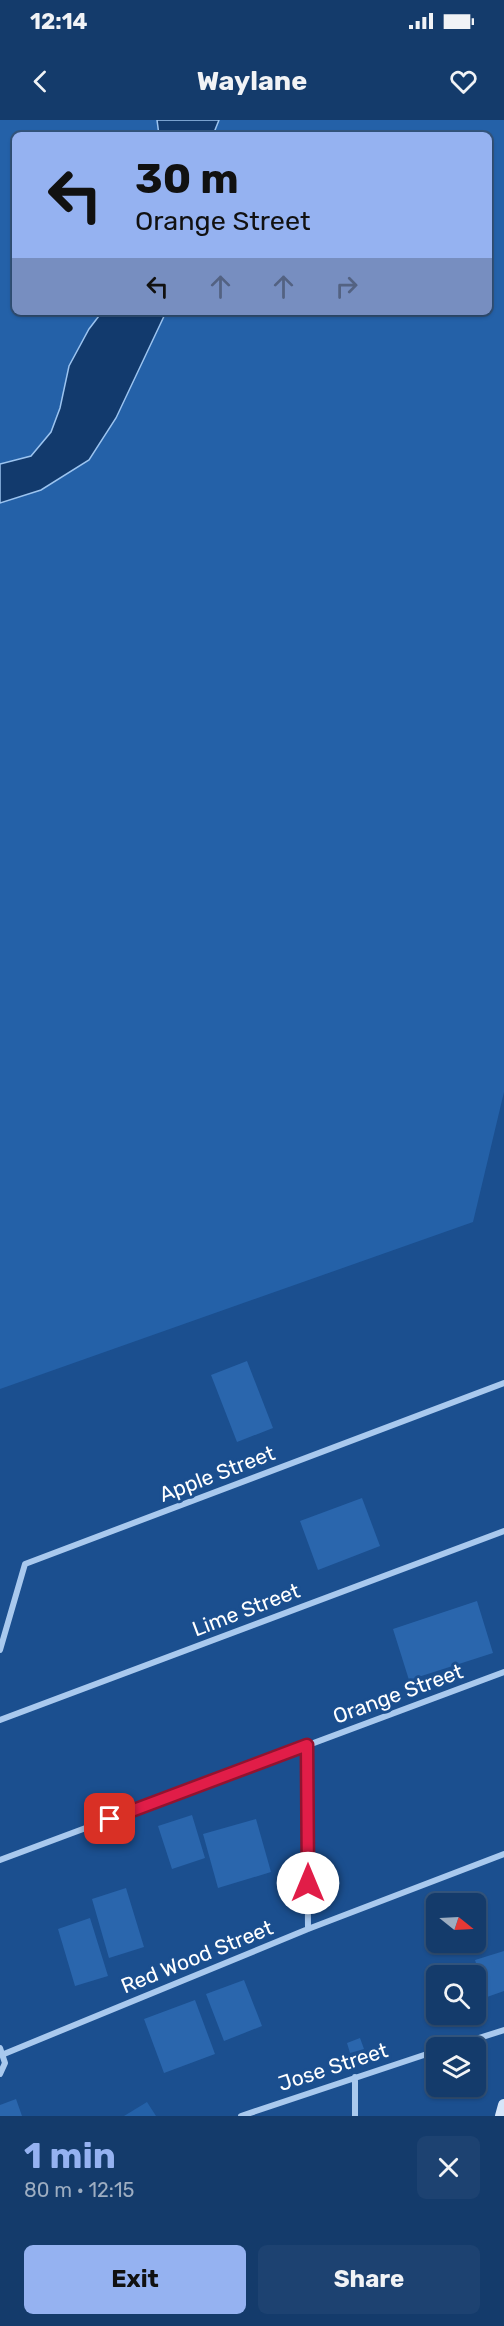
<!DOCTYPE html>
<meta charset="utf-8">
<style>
:root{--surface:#143b6b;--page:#1d4271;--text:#f1f3f6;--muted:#9dadc1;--line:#33557e;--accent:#95b2f1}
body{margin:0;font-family:Rubik,sans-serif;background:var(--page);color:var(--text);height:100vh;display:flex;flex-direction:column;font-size:22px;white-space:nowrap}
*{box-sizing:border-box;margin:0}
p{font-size:20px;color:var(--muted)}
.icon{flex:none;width:33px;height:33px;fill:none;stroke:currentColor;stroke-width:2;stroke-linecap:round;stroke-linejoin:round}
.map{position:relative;height:1996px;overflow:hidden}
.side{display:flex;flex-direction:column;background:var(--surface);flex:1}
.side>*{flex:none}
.banner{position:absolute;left:12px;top:12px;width:480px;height:183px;border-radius:9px;box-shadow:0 2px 4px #0004,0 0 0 2px var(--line);background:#95b2f1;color:#111;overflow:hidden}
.needle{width:39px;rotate:108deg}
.fabs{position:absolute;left:426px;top:1773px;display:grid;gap:12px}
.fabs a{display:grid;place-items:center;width:60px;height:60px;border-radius:9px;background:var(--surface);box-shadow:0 2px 4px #0004,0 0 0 2px var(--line);font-size:30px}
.pin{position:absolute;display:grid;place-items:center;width:51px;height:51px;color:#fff;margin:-26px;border-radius:12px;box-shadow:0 3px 9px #0006}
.me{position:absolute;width:66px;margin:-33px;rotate:0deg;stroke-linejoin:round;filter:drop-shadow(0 0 4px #0008)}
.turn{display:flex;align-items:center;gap:21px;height:126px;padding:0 24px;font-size:27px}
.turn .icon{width:78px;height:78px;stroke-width:2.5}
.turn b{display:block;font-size:42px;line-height:51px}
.lanes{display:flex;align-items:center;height:57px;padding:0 24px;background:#0003;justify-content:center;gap:30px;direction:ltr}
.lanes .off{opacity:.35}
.round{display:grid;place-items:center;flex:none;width:63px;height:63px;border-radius:9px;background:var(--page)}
.head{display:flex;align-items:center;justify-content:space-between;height:102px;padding:0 24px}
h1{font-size:36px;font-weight:700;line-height:45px;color:var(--accent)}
.action{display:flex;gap:12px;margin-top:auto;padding:12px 24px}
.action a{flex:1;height:69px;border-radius:9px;background:var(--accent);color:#111;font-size:24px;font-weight:700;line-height:69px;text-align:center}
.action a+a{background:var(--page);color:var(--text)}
.status{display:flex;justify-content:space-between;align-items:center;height:42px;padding:0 30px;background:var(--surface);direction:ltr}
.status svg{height:16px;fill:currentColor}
header{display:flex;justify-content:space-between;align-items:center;height:78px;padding:0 24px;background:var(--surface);font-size:27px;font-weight:700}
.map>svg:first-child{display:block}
</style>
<div class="status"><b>12:14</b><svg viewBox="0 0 49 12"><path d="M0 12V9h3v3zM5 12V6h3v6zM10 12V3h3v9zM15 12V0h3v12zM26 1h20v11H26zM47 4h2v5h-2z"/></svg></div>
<header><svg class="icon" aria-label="back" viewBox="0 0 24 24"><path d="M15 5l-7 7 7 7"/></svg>Waylane<svg class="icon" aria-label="heart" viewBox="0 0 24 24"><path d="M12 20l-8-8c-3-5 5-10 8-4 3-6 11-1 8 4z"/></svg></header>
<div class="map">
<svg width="504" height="1996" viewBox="0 0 504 1996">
<rect width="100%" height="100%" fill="#1b4f8f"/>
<path fill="#2461a8" d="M0,0H157L159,15H15V192H102L89,209L69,246L60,288L51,312L31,336L0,344Z
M219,0H504V972L473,1102L0,1269V383L41,370L116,298L166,192H489V15H213Z
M147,1982L156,1996H124Z"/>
<path fill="#123a6d" stroke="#9cc4f0" stroke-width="1.5" d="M157,0H219L213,15H159Z
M102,192H166L116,298L89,340L41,370L0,383V344L31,336L51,312L60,288L69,246L89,209Z"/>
<path fill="#2a66ad" d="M247,1241L273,1308L237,1322L211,1255Z
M362,1378L380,1426L318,1450L300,1401Z
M477,1481L493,1533L409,1560L393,1509Z
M192,1695L205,1738L172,1749L158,1706Z
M256,1699L271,1752L218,1768L203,1714Z
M126,1768L144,1827L109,1838L92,1779Z
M90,1798L108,1856L75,1866L58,1809Z
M504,1831V1871L487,1877L475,1840Z
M244,1860L262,1906L224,1921L206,1874Z
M195,1880L215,1934L164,1953L144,1899Z
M360,1918L364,1929L350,1933L347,1923Z
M16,1979L22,1996H0V1985Z"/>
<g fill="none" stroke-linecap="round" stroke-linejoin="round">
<path stroke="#a9c9ee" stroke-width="6" d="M0,1530L25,1444L504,1263
M0,1600L504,1411
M307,1625L308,1809
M0,1740L504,1552
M0,1928L5,1943L0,1954
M448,1928L504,1910
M4,1934L308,1809L504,1734
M355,1957V1996
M241,1996L436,1931"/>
<path stroke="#d6e6fa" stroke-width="12" d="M501,1996L504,1985"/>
</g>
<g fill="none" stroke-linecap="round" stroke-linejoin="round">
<defs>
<path id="route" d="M110,1699L307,1625L308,1763"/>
</defs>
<use href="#route" stroke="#92132f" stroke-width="15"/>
<use href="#route" stroke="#e11d48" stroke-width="10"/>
</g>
<g text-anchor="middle" stroke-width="6" stroke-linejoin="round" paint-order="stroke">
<g font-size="21" fill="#fff" stroke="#1b4f8f">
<text transform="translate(217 1354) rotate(-21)" y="7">Apple Street</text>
<text transform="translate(246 1490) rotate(-21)" y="7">Lime Street</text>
<text transform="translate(398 1574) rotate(-20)" y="7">Orange Street</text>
<text transform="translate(197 1837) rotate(-22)" y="7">Red Wood Street</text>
<text transform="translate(333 1947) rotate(-18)" y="7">Jose Street</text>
</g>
</g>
</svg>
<div class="fabs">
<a><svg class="needle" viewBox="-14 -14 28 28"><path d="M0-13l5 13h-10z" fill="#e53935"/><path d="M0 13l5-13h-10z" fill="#9dadc1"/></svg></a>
<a><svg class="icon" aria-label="search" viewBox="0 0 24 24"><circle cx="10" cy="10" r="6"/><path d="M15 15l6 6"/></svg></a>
<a><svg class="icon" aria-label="layers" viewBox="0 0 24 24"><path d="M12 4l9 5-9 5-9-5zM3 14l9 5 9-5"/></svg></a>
</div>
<div class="pin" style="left:110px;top:1699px;background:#d93025"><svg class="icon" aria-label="arrive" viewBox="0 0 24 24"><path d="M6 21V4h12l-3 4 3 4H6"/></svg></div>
<svg class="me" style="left:308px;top:1763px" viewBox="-20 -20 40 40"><circle r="19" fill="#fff"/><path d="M0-13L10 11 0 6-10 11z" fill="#e11d48"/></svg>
<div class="banner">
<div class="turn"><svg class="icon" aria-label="left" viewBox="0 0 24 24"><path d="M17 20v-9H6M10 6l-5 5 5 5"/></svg><div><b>30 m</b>Orange Street</div></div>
<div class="lanes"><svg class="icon" aria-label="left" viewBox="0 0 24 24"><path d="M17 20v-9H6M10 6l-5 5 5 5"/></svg><svg class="icon off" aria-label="ahead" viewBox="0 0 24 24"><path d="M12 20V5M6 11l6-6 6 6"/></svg><svg class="icon off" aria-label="ahead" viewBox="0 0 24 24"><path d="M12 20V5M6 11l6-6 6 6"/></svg><svg class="icon off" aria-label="right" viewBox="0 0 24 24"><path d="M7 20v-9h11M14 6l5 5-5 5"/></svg></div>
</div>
</div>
<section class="side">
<div class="head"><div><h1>1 min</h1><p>80 m · 12:15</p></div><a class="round"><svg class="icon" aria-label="close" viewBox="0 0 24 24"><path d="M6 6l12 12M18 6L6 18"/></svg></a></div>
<div class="action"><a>Exit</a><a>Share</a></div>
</section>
